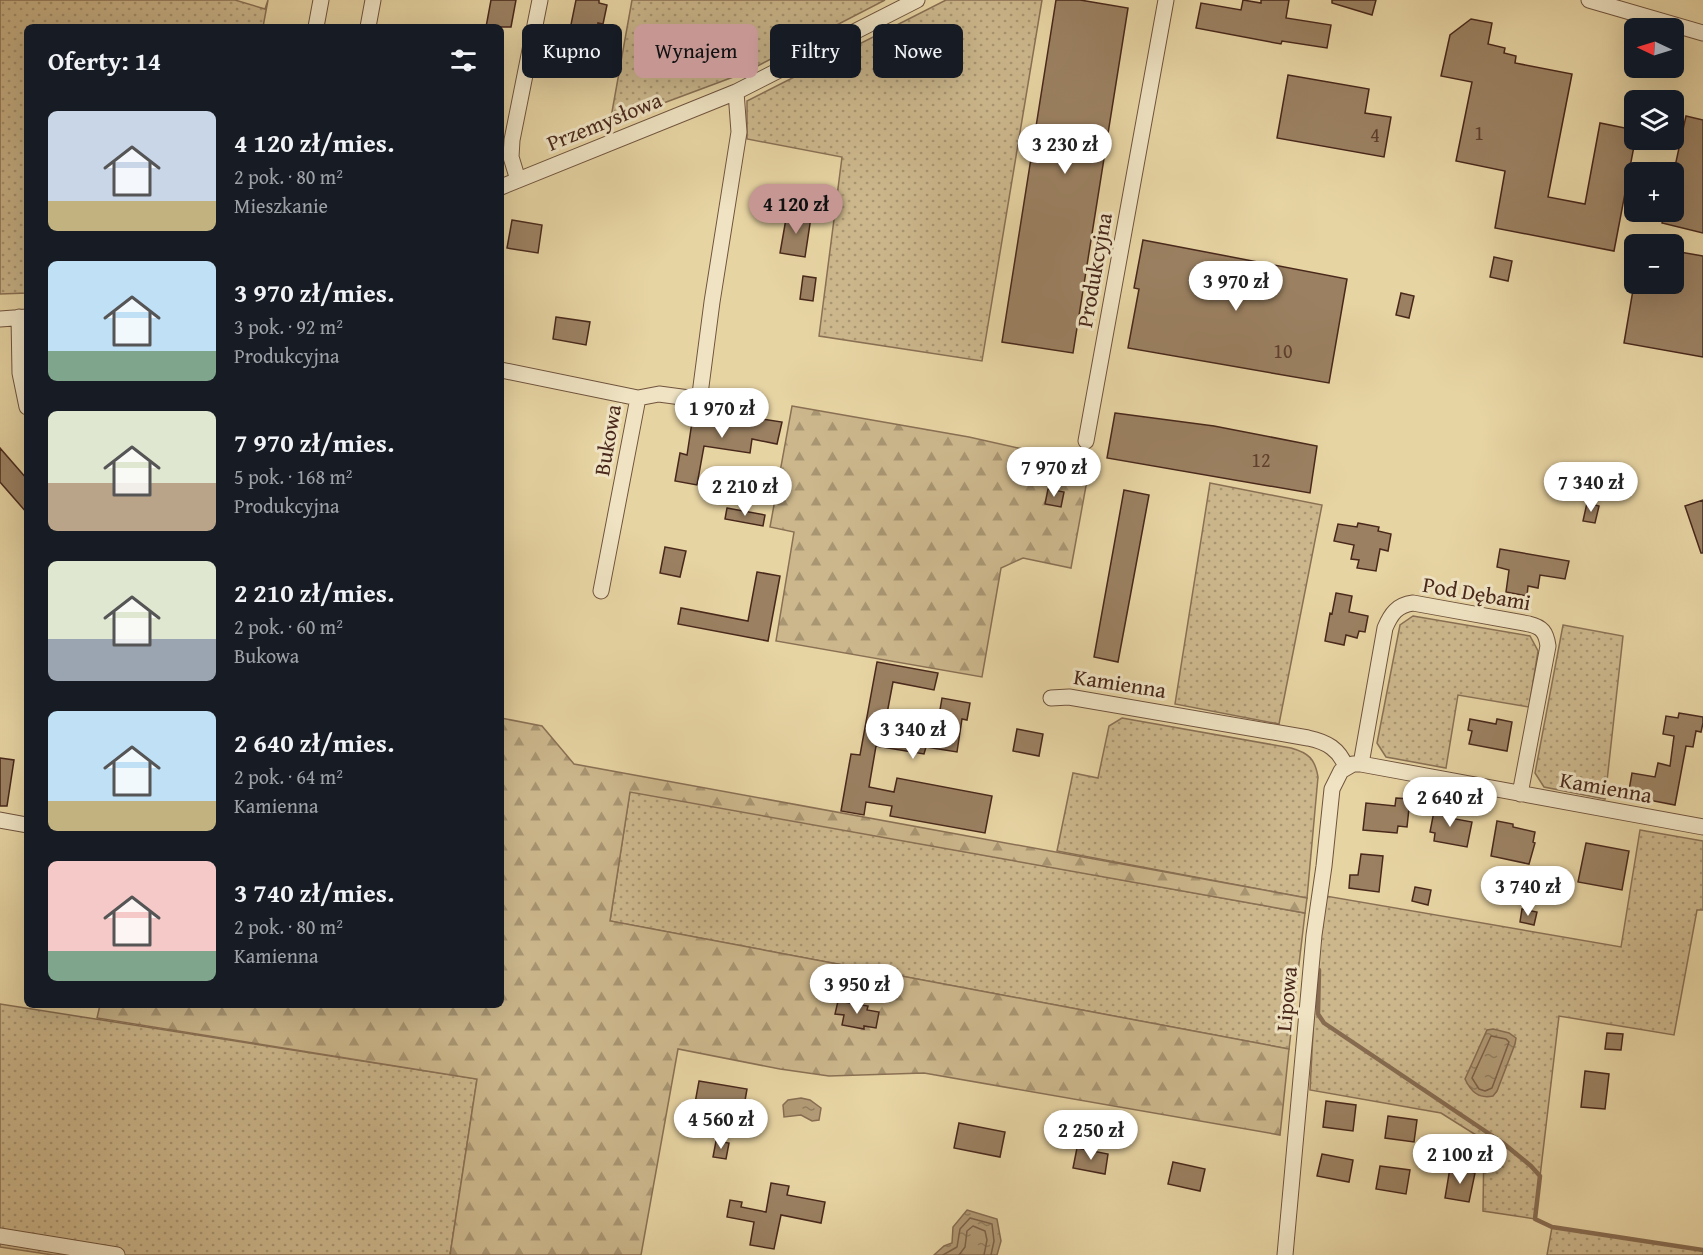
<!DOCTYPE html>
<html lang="pl">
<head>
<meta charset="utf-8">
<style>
  :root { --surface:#171b24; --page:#20242c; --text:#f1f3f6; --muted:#9ea1a6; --accent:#c59692 }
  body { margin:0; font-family:"Gentium Book Plus",serif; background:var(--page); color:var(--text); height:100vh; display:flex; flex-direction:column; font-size:22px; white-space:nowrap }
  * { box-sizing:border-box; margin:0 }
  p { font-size:20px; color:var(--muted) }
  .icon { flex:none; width:33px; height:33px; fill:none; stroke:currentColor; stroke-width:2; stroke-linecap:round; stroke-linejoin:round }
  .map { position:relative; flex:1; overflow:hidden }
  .sheet { position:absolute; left:24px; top:24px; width:480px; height:984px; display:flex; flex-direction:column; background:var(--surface); border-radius:9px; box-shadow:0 6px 24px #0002 }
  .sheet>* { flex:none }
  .top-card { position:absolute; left:522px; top:24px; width:570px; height:54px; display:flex; gap:12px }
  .needle { width:39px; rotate:274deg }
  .tools { position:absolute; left:1624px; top:18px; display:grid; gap:12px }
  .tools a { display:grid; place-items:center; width:60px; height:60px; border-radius:9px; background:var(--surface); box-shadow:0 6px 24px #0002; font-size:30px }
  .price { position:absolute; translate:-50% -51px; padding:0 14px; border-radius:21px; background:#fff; color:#222; font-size:20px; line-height:39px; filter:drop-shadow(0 2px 3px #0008) }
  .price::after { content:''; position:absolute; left:50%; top:36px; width:18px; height:14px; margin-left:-9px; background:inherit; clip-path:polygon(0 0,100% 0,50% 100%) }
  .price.active { background:var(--accent); color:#111 }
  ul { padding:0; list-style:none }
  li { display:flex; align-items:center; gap:18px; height:150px; padding:0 24px }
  li span { display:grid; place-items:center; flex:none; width:168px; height:120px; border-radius:9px; color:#555 }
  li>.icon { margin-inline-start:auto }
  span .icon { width:72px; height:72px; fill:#fffc; stroke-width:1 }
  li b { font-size:26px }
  h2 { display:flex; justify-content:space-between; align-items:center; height:72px; padding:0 24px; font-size:26px }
  .pill { padding:0 21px; border-radius:9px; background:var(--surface); box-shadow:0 6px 24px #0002; font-size:21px; line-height:54px }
  .pill.active { background:var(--accent); color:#111 }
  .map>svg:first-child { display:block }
  .grass { fill:url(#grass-dots); stroke:#8a7054; stroke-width:1.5 }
  .forest { fill:url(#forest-firs); stroke:#8a7054; stroke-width:1.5 }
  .water { fill:url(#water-ripples); stroke:#876c51; stroke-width:1.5 }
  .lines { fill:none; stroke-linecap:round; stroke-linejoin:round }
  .shore { stroke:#7d6148; stroke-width:1.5 }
  .stream { stroke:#876c51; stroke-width:4.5 }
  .building { fill:#9b8162; stroke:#49281b; stroke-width:1.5 }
  .minor-casing { stroke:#70533d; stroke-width:17 }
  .minor { stroke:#efe3c3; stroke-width:15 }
  .labels { text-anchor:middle; stroke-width:6; stroke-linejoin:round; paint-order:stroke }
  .number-label { font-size:20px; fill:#5e3e2d }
  .street-label { font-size:22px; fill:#49281b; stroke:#efe3c3 }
</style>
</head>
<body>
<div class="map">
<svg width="1703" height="1255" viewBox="0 0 1703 1255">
  <defs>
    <pattern id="grass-dots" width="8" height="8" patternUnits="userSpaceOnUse" patternTransform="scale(1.5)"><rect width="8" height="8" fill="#ccb78c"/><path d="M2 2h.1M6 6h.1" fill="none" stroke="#a89572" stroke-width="1.8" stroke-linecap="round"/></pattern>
    <pattern id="forest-firs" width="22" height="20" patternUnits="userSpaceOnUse" patternTransform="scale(1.5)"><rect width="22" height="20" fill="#ccb78c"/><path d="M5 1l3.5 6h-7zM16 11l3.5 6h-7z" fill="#a89572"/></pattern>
    <pattern id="water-ripples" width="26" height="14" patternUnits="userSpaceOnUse" patternTransform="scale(1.5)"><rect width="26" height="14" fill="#b19a75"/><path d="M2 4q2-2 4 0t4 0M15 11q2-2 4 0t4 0" fill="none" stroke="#927e5f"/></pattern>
  </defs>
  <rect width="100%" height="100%" fill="#e7d4a3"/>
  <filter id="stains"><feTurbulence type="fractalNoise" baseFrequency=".00333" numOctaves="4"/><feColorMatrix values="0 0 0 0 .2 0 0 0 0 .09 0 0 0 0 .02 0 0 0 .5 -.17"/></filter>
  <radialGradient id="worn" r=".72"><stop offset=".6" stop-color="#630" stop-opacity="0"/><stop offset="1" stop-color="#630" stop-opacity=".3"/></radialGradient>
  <path class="grass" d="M0,0h235l30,9 3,-9 -5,27h-236v266l-27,1z
    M632,0h253l-141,73 -134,50z
    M946,0h96l-60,361 -163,-25 23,-179 -95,-18v-38z
    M1210,483l112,22 -43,219 -104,-20z
    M1413,616l117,20 8,15 -9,56 -71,-12 -12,73 -60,-11 -9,-14 23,-118z
    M1563,625l60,11 -18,163 -61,-12 -9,-14z
    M1122,718l169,30c18,5 24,11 27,29l-11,121 -250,-47 16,-78 25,5 11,-52z
    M630,791l675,122 -16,136 -679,-128z
    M1640,830l63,11v69h-6l-23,125 -115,-19 -24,203 -52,-8 1,-71 -43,-27 -131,-23 7,-134 9,-60 295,51z
    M0,1004l477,75 -27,176h-397l-53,-8z
    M1552,1227l151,23v5h-156z"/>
  <path class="forest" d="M792,406l177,31 121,27 -19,104 -48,-10 -22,10 -19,109 -206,-36 18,-109 -24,-5z
    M501,718l41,8 32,38 733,134 -2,15 -675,-121 -20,129 679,128 -9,86 -356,-62 -95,3 -49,-7 -102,-20 -37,206h-191l27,-176 -380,-61 3,-13h401z"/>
  <path class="water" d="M1493,1029l16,4 7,5 -1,6 -18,47 -4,5c-14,3 -22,-4 -28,-17l22,-49z
    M801,1098l9,2 11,8 -2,12 -7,1 -11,-6 -17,2 -1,-12 5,-5z
    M967,1210l30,9 4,22 -4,14h-63l10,-9 8,-3 1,-16z"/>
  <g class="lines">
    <path class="shore" d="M1491,1036l15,3 3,3 -17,46 -7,3 -6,-2 -7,-11z
      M943,1255l14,-8 3,-18 10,-11 22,6 2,17 -3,14
      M959,1255l6,-8 2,-16 6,-5 12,5 2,9 -3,15"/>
    <path class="stream" d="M1319,970l-1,44 6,9 179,120 28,23 9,10 -5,43 17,8 151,23"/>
  </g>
  <path class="building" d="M491,0h25l-5,27h-25z
    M576,0h23v3l8,2 -4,19 -5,-1 -8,43 -17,-3 -2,13 -18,-3 3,-15 8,1z
    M1056,0h24l48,8 -55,345 -71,-11z
    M1243,0l18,3v-3h28l-3,18 45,7 -4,23 -45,-7 -1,3 -85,-16 5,-25 40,7z
    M1332,0h44l-4,15 -40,-12z
    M1471,19l21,4 -4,21 17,4 -1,5 12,3 -1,7 57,11 -24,123 37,7 15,-81 35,7v11l-21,110 -119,-23 10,-57 -49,-10 16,-79 -31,-6 9,-41z
    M1288,75l81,14 -4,24 26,4 -7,40 -107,-19z
    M1686,116l17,4v113l-41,-10 3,-11h9v-41z
    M787,213l24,4 -6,40 -25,-4z
    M512,220l30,5 -4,28 -31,-5z
    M1143,240l204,39 -18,104 -201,-35 11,-59 -5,-1z
    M1674,251l29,5v101l-79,-14 10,-59h40z
    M1494,257l18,4 -4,20 -18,-4z
    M803,276l13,2 -3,23 -13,-2z
    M1401,293l13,3 -5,22 -13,-3z
    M556,317l34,5 -4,23 -33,-6z
    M694,409l88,13 -5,22 -25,-5 -2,14 -46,-7 -7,39 -22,-4 5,-28 7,2z
    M1115,413l99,13 103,20 -7,47 -203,-35z
    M0,448l27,31v34l-27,-31z
    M1048,489l16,3 -3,15 -16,-3z
    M1124,490l25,5 -31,167 -24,-5z
    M1703,500v53h-2l-16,-47z
    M1587,503l12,3 -4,17 -12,-2z
    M727,508l38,7 -2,11 -38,-7z
    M1358,523l21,4 -1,4 13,3 -3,17 -8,-2 -4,22 -19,-3 2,-8 -8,-1 3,-14 -20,-4 4,-17 19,3z
    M665,547l21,4 -6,26 -20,-4z
    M1500,549l69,12 -4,18 -25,-4 -2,13 -10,-2 -1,10 -21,-4 3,-22 -12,-3z
    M757,572l23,4 -12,65 -90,-17 3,-16 67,13z
    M1336,593l16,3 -3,16 19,4 -3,16 -6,-1 -2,7 -11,-3 -2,10 -19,-4 5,-28 2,1z
    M877,662l61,11 -4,17 -41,-8 -8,42 51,9 6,-35 28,5 -3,17 -5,-1 -5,33 -31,-5 -2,7 -48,-8 -7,41 25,5 3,-14 95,18 -7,37 -95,-17 2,-10 -26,-4 -2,13 -23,-4 10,-57 9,1z
    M1679,713l24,4v6l-2,9 -5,-1 -3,16 -7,-1 -11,59 -47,-9 4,-23 23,4 3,-14 12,3 4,-30 -11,-2 3,-18 12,2z
    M1470,719l26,5 1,-5 15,3 -5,29 -38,-7 3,-13 -4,-1z
    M1017,729l26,5 -4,22 -26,-5z
    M0,758l14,2 -7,46h-7z
    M1396,798l14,1 -3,28 -9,-1 -1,7 -34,-3 3,-27 29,3z
    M1435,806l16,3 -1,9 22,4 -5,25 -33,-6 1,-8 -5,-1z
    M1497,821l16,3v3l22,5 -2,10 2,1 -6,21 -38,-8z
    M1586,843l43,8 -7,39 -44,-8z
    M1361,854l22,2 -4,36 -30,-4 1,-13h8z
    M1415,887l16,3 -3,15 -16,-4z
    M1522,909l15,3 -3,13 -14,-3z
    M838,1001l30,5 -1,4 12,2 -3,16 -12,-2v3l-22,-4 2,-10 -9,-1z
    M1607,1033l16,1 -2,16 -16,-1z
    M1585,1071l24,3 -4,35 -24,-2z
    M699,1081l48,8 -4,23 -48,-9z
    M1326,1101l30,4 -3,26 -30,-4z
    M1388,1116l29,4 -3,22 -29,-4z
    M959,1123l46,9 -5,25 -46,-9z
    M716,1141l13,2 -3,16 -13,-2z
    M1077,1148l31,6 -3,20 -32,-6z
    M1322,1154l31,6 -4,22 -32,-6z
    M1173,1162l32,7 -5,22 -32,-7z
    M1380,1166l30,4 -4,24 -30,-5z
    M1450,1168l25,5 -6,29 -24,-4z
    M771,1183l18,3 -2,9 38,7 -4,21 -40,-8 -7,34 -24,-4 4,-23 -27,-5 3,-17 12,2 -1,5 25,5z"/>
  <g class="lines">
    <g class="minor-casing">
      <path id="minor" d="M1589,0l114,33
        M316,27l5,-27
        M368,27l5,-27
        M518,180l-7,-23 1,-17 28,-140
        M501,187l235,-95 181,-92
        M19,317l1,56 7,34
        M0,319l27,-2
        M501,370l137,28 -37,193
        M638,398l21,-4 30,4 11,-4 12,-92 27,-170 -3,-40
        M1086,441l80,-441
        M1051,698l18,-1 239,41c19,4 31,11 38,29
        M1361,764l24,-136c6,-14 12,-23 28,-25l116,21c13,3 17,8 19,22l-28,148
        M0,820l27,5
        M0,1236l117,19
        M1285,1255l29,-320 10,-69 8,-77 9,-18 12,-7h8l342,63"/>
    </g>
    <use href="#minor" class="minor"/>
  </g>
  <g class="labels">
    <g class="number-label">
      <text x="1479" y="140">1</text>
      <text x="1375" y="142">4</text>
      <text x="1283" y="358">10</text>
      <text x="1261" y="467">12</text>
    </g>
    <g class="street-label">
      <text transform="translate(604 121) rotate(-22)" y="8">Przemysłowa</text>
      <text transform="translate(1094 270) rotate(-80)" y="8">Produkcyjna</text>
      <text transform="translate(607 440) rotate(-80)" y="8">Bukowa</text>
      <text transform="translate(1477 593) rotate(10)" y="8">Pod Dębami</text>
      <text transform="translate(1120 683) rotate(9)" y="8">Kamienna</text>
      <text transform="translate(1606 787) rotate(10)" y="8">Kamienna</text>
      <text transform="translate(1286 999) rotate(-85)" y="8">Lipowa</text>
    </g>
  </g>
  <rect width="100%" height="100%" filter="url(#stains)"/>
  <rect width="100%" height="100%" fill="url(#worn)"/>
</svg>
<div class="tools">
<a><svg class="needle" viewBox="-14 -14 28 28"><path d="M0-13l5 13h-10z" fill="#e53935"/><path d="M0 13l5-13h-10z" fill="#9ea1a6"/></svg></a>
<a><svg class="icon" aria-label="layers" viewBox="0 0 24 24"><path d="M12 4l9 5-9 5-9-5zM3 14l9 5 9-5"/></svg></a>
<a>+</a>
<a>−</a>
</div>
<b class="price" style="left:1065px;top:175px">3 230 zł</b>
<b class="price active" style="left:796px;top:235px">4 120 zł</b>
<b class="price" style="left:1236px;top:312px">3 970 zł</b>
<b class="price" style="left:722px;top:439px">1 970 zł</b>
<b class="price" style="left:1054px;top:498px">7 970 zł</b>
<b class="price" style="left:1591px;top:513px">7 340 zł</b>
<b class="price" style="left:745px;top:517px">2 210 zł</b>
<b class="price" style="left:913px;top:760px">3 340 zł</b>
<b class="price" style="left:1450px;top:828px">2 640 zł</b>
<b class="price" style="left:1528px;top:917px">3 740 zł</b>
<b class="price" style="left:857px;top:1015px">3 950 zł</b>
<b class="price" style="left:721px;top:1150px">4 560 zł</b>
<b class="price" style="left:1091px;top:1161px">2 250 zł</b>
<b class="price" style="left:1460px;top:1185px">2 100 zł</b>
<div class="top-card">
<a class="pill">Kupno</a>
<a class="pill active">Wynajem</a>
<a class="pill">Filtry</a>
<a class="pill">Nowe</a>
</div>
<section class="sheet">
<h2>Oferty: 14<svg class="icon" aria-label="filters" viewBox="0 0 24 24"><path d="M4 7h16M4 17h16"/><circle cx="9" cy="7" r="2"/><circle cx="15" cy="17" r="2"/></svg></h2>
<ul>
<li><span style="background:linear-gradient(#c9d6e8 75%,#c2b280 0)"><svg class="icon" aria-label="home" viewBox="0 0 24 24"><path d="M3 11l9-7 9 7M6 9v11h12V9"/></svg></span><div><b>4 120 zł/mies.</b><p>2 pok. · 80 m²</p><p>Mieszkanie</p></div></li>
<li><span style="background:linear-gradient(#bfe0f5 75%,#7fa58c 0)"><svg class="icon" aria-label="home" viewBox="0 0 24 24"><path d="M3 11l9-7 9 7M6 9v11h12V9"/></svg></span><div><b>3 970 zł/mies.</b><p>3 pok. · 92 m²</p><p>Produkcyjna</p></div></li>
<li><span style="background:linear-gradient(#dfe7d0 60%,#b9a48a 0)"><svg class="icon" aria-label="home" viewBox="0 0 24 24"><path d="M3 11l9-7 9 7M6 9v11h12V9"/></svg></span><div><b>7 970 zł/mies.</b><p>5 pok. · 168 m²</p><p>Produkcyjna</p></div></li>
<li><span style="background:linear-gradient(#dfe7d0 65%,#9aa5b1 0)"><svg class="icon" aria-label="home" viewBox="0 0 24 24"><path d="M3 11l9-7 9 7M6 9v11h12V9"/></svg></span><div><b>2 210 zł/mies.</b><p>2 pok. · 60 m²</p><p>Bukowa</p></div></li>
<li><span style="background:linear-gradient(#bfe0f5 75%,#c2b280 0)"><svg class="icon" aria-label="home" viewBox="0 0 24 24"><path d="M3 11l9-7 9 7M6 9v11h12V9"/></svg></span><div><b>2 640 zł/mies.</b><p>2 pok. · 64 m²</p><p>Kamienna</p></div></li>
<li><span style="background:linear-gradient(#f6c9c9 75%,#7fa58c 0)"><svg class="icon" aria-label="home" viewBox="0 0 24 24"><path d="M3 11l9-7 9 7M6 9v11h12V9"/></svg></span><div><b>3 740 zł/mies.</b><p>2 pok. · 80 m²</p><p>Kamienna</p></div></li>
</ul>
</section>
</div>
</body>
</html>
